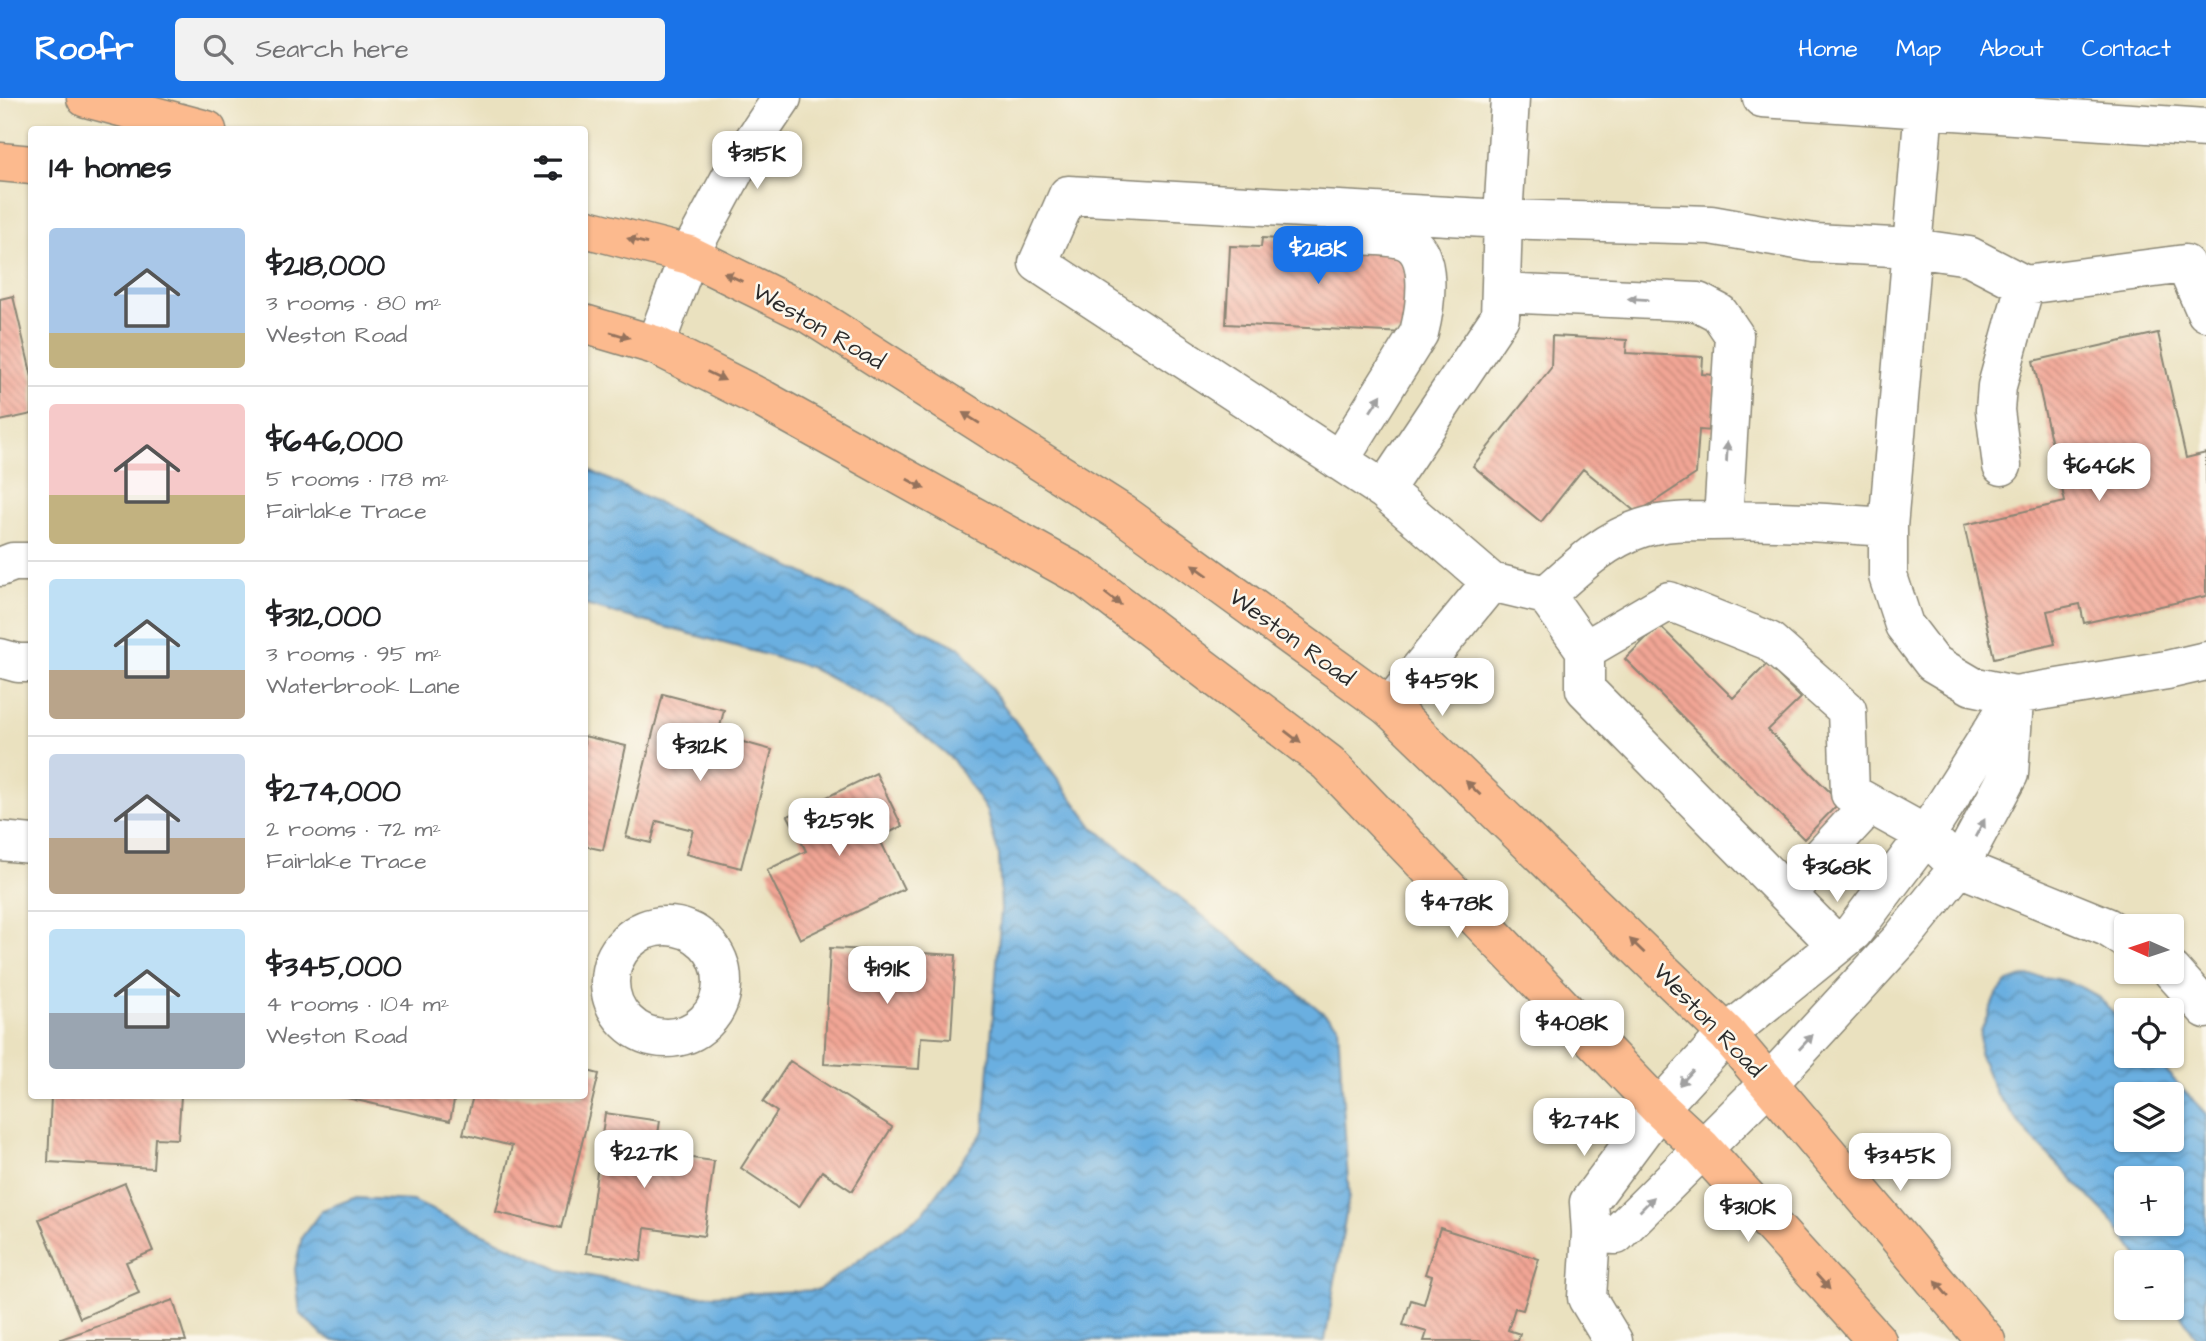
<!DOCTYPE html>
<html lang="en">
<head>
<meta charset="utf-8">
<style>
  :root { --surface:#fff; --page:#f2f2f2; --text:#202124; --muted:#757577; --line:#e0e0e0; --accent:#1a73e8 }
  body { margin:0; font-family:"Architects Daughter",sans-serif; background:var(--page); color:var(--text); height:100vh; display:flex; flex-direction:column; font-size:26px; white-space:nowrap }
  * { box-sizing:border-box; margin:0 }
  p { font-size:23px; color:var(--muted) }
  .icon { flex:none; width:38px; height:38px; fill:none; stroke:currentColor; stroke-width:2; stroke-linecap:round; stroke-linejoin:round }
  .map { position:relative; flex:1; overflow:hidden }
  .sheet { position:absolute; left:28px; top:28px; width:560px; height:973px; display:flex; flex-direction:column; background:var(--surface); border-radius:7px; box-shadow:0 2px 5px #0004 }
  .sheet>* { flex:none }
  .needle { width:46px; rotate:273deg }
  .tools { position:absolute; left:2114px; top:816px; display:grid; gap:14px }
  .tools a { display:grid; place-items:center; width:70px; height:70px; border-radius:7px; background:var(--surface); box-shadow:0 2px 5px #0004; font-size:35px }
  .price { position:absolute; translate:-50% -60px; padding:0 16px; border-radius:14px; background:#fff; color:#222; font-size:23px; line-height:46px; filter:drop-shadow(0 2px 4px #0008) }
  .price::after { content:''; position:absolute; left:50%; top:42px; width:21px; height:16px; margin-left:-10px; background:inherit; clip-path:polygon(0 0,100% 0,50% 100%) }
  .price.on { background:var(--accent); color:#fff }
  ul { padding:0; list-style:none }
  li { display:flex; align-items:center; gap:21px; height:175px; padding:0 21px }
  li+li { border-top:2px solid var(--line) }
  li span { display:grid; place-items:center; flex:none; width:196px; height:140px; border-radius:7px; color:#555 }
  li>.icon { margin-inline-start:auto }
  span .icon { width:84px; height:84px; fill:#fffc; stroke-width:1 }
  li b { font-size:30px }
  h2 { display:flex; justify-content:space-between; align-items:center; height:84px; padding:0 21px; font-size:30px }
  header { display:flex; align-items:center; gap:42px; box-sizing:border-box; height:98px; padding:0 35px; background:var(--accent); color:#fff }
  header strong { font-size:33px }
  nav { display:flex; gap:38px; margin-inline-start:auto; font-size:24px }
  .search { width:490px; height:63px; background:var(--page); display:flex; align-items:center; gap:18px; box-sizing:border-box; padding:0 24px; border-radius:7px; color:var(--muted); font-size:26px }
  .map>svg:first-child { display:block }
  .water { fill:url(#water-waves); stroke:#4a6d86; stroke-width:2; fill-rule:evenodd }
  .building { fill:url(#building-back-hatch) }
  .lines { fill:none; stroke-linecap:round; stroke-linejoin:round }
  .minor-casing { stroke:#8a8675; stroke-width:41 }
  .major-casing { stroke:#8a8675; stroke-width:41 }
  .minor { stroke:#fff; stroke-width:38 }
  .major { stroke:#fcba8e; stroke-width:38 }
  .oneway { fill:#94725c }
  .oneway2 { fill:#a0a0a0 }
  .labels { text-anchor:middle; stroke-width:5; stroke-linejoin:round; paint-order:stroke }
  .street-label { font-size:24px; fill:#2b2b2b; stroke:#fbf7ec }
</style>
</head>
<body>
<header>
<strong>Roofr</strong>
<div class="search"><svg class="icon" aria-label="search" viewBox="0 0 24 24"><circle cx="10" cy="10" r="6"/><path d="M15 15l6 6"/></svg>Search here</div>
<nav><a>Home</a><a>Map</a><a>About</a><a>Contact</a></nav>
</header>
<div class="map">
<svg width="2206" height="1243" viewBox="0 0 2206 1243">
  <defs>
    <pattern id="water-waves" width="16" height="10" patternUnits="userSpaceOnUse" patternTransform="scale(1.75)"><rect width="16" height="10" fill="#6aafe0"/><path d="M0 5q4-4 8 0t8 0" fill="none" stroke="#578fb6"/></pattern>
    <pattern id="building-back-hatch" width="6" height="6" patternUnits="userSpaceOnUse" patternTransform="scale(1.75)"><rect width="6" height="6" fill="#f2a695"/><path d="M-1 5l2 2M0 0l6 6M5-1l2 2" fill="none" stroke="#c4877a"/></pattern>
  </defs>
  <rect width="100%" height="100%" fill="#fbf7ec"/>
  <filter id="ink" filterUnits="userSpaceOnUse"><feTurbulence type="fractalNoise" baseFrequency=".0143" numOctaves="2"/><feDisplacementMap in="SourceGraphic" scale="14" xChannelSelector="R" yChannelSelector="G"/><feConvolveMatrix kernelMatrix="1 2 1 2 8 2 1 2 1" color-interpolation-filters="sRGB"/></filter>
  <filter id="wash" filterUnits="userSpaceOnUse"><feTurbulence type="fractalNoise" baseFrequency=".00686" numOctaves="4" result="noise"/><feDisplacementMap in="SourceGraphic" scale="28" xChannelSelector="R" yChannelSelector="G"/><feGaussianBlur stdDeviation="1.57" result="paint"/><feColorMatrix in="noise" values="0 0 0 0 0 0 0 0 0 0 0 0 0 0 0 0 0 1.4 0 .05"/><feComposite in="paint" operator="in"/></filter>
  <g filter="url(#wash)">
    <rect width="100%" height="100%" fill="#eae1bf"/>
    <path class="water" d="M585,370l377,181 132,179 244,197 11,171 -24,145h-990l-12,-5 -23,-23 -5,-44 7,-32 20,-27 32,-12 59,3 147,69 133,26 125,-6 104,-76 62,-83 17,-221 -2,-54 -13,-46 -33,-50 -61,-50 -85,-44 -222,-61z
      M2025,878c24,0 50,5 70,19 12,8 22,23 31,33v27h25l55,59v227h-7l-27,-38v-41h-30l-32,-44 -82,-84 -33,-42 -16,-39 2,-22 15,-36 12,-13zM2126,996h46v45h-46zM2126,1080h46v45h-46z"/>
    <g id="blocks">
      <path class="building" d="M1262,140l88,5 59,7 -4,83 -179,-9 4,-78 31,1z
        M13,198l19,81v37l-32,7v-122z
        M2158,235l28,125 20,-5v143l-122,27 -4,-19 -33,7 8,33 -61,14 -30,-133 101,-23 -32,-141z
        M1552,238l75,4 -1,13 77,4 -1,17 14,1 -3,56 -14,-1 -3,44 -59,39 -54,-44 -42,53 -68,-56 78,-98z
        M1659,527l74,73 34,-34 34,34 -33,32 72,72 -36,37 -179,-180z
        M663,596l61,16 -6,25 54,15 -31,118 -55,-14 7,-24 -36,-9 -6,22 -25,-6z
        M584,638l42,10 -23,104 -19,-4z
        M876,675l26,53 -23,12 25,51 -104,50 -33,-69 39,-19 -18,-35z
        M830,850l126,7 -5,84 -30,-2 -2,32 -95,-5z
        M790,963l102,66 -40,64 -30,-20 -23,36 -58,-39 36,-56 -14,-10z
        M584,972l15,4 -38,154 -65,-16 16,-66 -49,-12 10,-38h111z
        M51,998h130l-3,43 -23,-1 -2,30 -105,-6z
        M338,998h117l-5,25z
        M605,1015l55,8 -5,32 59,8 -10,75 -59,-8 -4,33 -55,-8z
        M125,1085l28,68 -27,11 13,31 -59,25 -41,-99z
        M1440,1130l99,31 -16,51 -8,-2 -7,22 12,4 -2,7h-94l3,-9 -24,-7 8,-25 13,4 8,-28 -7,-2z
        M173,1202l13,41h-125v-2z"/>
    </g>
  </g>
  <g filter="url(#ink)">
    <use href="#blocks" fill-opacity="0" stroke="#8a8675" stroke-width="2"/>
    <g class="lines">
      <g class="minor-casing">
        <path id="minor" d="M1762,0l444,30
          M1924,10l-36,419v49l16,49 29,38 39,23 43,9 152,-25 39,-9
          M1501,195l197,9 21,11 15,22 -11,185
          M655,247l34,-90 50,-93 43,-64
          M1339,363l80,-128c6,-24 16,-82 -15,-93 -15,-5 -34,-4 -50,-5
          M2002,368l-7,-56 2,-24 28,-101
          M1384,392l116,-173 3,-98 7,-121
          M0,469l13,-5h19
          M1491,484l-107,-92 -346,-227 30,-68 435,24 208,6 103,18 99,5 56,8 56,29 160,-21 21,48
          M1546,497l39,55v39l252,256
          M1585,552l84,-49 100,40 78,69 3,83 76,42 33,32 148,60 19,12
          M0,560l18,5h14
          M1389,609l102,-125 55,13c29,-26 58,-55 96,-67 22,-7 47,-7 69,-7 59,-2 118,2 177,6
          M0,743l32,3
          M1787,796l83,-90
          M610 884a56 56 0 1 1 112 0a56 56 0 1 1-112 0Z
          M2172,873l34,38
          M1591,1135l25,2 153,-152 132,-144 58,-72 50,-93 5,-74
          M1613,1243l-26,-43 4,-65 -2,-31 70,-94 68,-74 126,-102 73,-97 89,-140"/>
      </g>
      <g class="major-casing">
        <path id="major" d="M86,0l121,32
          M0,64l32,3
          M584,130l105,27 120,59 314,200 266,193 338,327 259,307
          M584,226l71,21 109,55 321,178 243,185 331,345 43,40 175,193"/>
      </g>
      <use href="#minor" class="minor"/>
      <use href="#major" class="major"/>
    </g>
    <defs><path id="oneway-solid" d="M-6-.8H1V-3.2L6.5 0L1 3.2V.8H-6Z" transform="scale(1.75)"/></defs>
    <g class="oneway">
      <use href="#oneway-solid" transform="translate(637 143) rotate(-165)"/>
      <use href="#oneway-solid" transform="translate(733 179) rotate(-154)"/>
      <use href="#oneway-solid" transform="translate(620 237) rotate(17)"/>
      <use href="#oneway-solid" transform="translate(716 278) rotate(26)"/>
      <use href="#oneway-solid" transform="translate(971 320) rotate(-148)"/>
      <use href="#oneway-solid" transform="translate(916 386) rotate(29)"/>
      <use href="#oneway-solid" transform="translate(1200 472) rotate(-144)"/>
      <use href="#oneway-solid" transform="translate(1113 501) rotate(37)"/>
      <use href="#oneway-solid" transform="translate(1293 639) rotate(37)"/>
      <use href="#oneway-solid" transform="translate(1473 690) rotate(-136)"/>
      <use href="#oneway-solid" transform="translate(1637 848) rotate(-136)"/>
      <use href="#oneway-solid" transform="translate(1823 1184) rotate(48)"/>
      <use href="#oneway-solid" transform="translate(1942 1191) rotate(-130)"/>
    </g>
    <g class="oneway2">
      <use href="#oneway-solid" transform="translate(1638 201) rotate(-177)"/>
      <use href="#oneway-solid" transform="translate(1376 305) rotate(-57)"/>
      <use href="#oneway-solid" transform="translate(1727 354) rotate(-87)"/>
      <use href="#oneway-solid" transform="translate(1980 730) rotate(-62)"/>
      <use href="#oneway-solid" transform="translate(1806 944) rotate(-47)"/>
      <use href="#oneway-solid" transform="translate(1686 980) rotate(133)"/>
      <use href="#oneway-solid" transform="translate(1647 1106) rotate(-45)"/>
    </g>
  </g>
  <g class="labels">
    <g class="street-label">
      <text transform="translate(819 228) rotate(30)" y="8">Weston Road</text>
      <text transform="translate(1292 539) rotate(36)" y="8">Weston Road</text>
      <text transform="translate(1709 922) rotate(46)" y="8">Weston Road</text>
    </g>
  </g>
</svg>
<div class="tools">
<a><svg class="needle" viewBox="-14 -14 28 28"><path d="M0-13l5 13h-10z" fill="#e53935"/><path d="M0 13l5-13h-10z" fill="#757577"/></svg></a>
<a><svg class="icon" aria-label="locate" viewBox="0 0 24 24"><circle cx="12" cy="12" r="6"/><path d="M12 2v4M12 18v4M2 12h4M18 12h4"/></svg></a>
<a><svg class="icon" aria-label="layers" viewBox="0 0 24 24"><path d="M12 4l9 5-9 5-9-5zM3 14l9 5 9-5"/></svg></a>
<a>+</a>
<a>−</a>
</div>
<b class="price" style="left:757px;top:93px">$315K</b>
<b class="price on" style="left:1318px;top:188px">$218K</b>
<b class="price" style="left:2099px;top:405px">$646K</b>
<b class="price" style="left:1442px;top:620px">$459K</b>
<b class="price" style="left:700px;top:685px">$312K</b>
<b class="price" style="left:839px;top:760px">$259K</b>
<b class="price" style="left:1837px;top:806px">$368K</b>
<b class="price" style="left:1457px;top:842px">$478K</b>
<b class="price" style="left:887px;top:908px">$191K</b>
<b class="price" style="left:1572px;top:962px">$408K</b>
<b class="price" style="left:1584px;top:1060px">$274K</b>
<b class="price" style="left:644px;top:1092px">$227K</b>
<b class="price" style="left:1900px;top:1095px">$345K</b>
<b class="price" style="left:1748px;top:1146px">$310K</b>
<section class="sheet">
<h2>14 homes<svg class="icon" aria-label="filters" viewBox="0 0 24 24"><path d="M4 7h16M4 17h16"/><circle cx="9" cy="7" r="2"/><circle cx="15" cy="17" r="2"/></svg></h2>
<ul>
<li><span style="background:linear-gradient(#a9c7e8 75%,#c2b280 0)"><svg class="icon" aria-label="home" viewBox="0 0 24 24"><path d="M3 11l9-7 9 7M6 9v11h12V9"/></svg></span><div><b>$218,000</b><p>3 rooms · 80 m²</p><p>Weston Road</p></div></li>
<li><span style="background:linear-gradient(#f6c9c9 65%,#c2b280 0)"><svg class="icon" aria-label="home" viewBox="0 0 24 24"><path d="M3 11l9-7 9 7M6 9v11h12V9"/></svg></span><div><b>$646,000</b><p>5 rooms · 178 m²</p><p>Fairlake Trace</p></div></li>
<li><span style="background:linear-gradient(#bfe0f5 65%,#b9a48a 0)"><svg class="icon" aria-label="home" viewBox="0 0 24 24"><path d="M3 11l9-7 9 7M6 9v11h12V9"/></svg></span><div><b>$312,000</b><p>3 rooms · 95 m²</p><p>Waterbrook Lane</p></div></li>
<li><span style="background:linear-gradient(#c9d6e8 60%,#b9a48a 0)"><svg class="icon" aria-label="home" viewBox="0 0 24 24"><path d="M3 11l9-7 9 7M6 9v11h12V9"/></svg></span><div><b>$274,000</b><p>2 rooms · 72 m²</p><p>Fairlake Trace</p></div></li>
<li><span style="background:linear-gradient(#bfe0f5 60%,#9aa5b1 0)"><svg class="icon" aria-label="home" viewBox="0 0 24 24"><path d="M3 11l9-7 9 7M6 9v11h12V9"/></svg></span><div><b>$345,000</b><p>4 rooms · 104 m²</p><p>Weston Road</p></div></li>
</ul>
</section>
</div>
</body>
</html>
